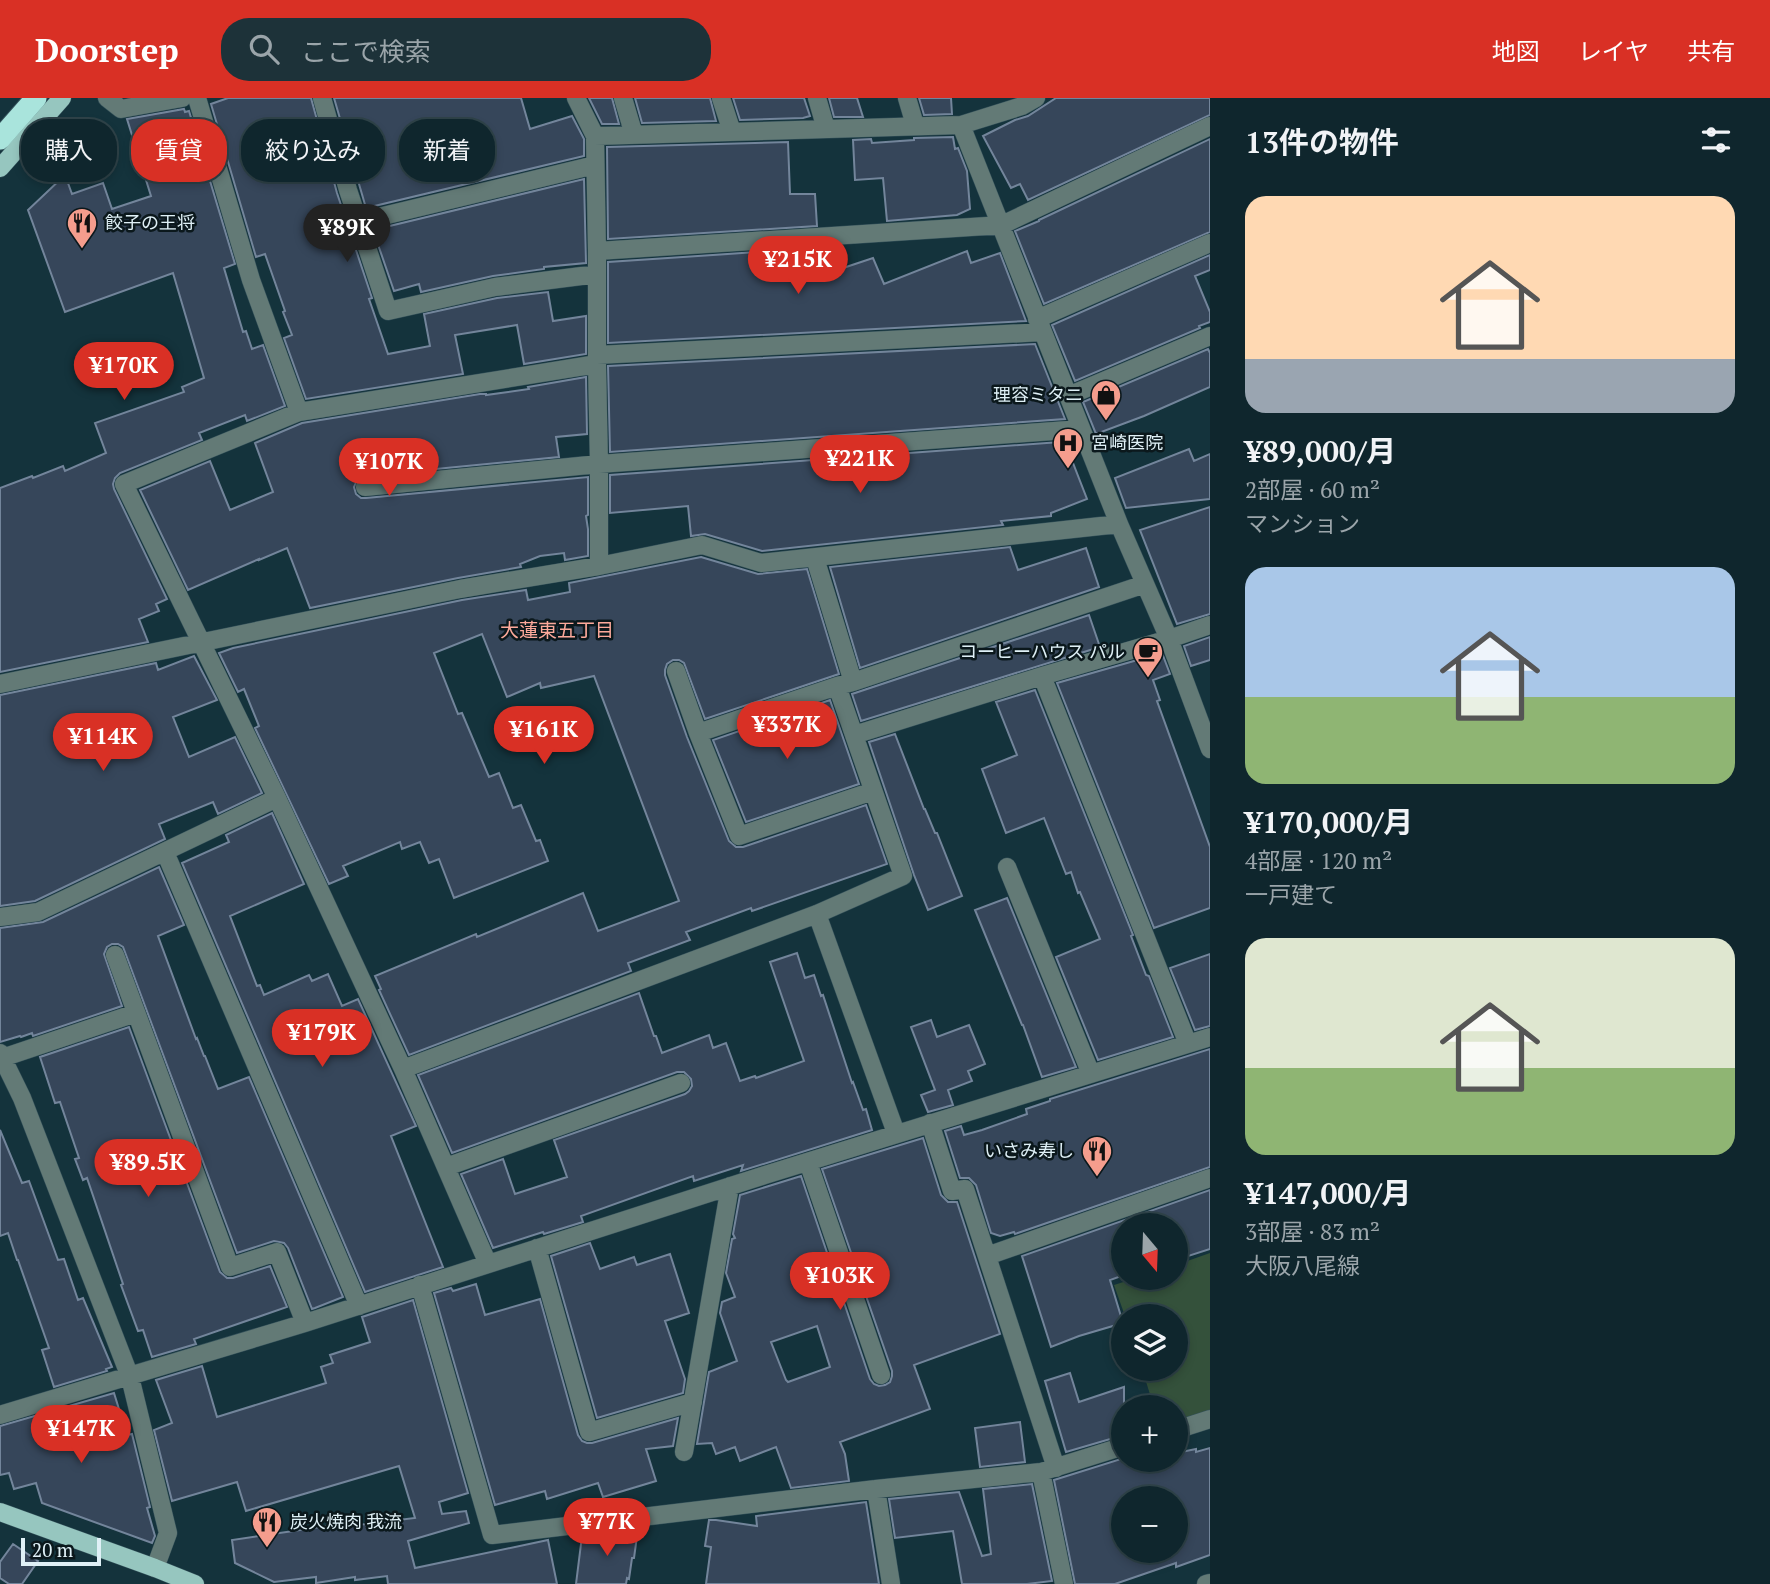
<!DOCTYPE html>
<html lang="ja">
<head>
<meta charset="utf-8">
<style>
  :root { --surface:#0f262d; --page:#1d3239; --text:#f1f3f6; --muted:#9ba5aa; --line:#2f4349; --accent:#d93025 }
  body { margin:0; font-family:"PT Serif","Noto Sans JP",serif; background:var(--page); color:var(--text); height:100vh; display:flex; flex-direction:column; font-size:26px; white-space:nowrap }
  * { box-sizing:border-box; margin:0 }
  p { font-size:23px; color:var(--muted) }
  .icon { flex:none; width:38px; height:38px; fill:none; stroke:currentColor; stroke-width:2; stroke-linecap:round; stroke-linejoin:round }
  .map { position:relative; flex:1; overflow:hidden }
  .details { display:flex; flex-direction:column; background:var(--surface); width:560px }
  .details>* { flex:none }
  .top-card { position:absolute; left:21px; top:21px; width:665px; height:63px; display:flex; gap:14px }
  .needle { width:46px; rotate:161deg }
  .tools { position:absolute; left:1111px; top:1115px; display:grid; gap:14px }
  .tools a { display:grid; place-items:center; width:77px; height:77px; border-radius:50%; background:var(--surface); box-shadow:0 4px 10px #0003,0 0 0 2px var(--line); font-size:35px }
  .scale { position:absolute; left:21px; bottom:18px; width:80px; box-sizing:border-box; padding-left:7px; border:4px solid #dff0f6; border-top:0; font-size:19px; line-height:24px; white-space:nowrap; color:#dff0f6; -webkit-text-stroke:5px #0b181c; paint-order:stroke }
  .price { position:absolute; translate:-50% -60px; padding:0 16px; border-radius:24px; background:var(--accent); color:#fff; font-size:23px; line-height:46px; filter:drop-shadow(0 2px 4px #0008) }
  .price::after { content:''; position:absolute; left:50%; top:42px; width:21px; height:16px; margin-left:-10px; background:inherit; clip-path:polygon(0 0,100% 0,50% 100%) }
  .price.active { background:#222; color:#fff }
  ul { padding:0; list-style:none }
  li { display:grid; align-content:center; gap:14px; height:371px; padding:0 35px }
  li span { display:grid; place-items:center; height:217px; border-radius:21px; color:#555 }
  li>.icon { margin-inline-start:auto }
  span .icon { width:126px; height:126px; fill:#fffc; stroke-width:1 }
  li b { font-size:30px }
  h2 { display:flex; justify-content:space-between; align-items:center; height:84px; padding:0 35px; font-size:30px }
  .pill { padding:0 24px; border-radius:28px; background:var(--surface); box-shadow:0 4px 10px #0003,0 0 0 2px var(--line); font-size:24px; line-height:63px }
  .pill.active { background:var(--accent); color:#fff }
  header { display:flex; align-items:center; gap:42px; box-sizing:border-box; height:98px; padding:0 35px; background:var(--accent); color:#fff }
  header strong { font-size:33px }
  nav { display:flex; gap:38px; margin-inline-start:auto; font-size:24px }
  .search { width:490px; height:63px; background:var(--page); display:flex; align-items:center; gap:18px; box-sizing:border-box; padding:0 24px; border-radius:28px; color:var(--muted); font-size:26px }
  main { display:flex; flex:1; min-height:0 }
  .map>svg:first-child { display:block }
  .green { fill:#34513b }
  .building { fill:#36465a; stroke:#73859b; stroke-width:2; fill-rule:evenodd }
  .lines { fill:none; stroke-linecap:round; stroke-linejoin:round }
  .minor-casing { stroke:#34515a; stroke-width:19 }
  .major-casing { stroke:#34515a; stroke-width:19 }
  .highway-casing { stroke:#34515a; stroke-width:23 }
  .minor { stroke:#637a76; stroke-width:18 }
  .major { stroke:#96c6bf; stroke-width:18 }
  .highway { stroke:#a9e4dc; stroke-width:21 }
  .labels { text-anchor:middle; stroke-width:5; stroke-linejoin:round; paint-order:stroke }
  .poi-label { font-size:18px; fill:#dff0f6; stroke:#0b181c; text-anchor:start }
  .neighbourhood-label { font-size:19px; fill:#fca99b; stroke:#0b181c }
</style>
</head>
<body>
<header>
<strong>Doorstep</strong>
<div class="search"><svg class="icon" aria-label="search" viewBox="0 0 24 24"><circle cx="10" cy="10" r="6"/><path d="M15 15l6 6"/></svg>ここで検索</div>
<nav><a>地図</a><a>レイヤ</a><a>共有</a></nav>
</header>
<main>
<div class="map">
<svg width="1210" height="1486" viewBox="0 0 1210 1486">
  <rect width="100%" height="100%" fill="#14333c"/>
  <path class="green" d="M1210,1155v159l-34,11v-16h-22l-12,-38 34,-1v-52h-51l-11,-31 22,-7h40v-13z"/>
  <path class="building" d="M228,0h83l26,95 35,105 -3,1 19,55 42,-8 -6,-32 73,-16 51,-6 5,29 33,-5v38l-62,10 -7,-39 -62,10 8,39 -157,25 -22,-61 8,-3 -9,-23 2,-1 -20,-57 -9,3 -45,-153z
    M334,0h187l9,31 42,-13 12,23v17l-218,52z
    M589,0h23l7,26h-17z
    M635,0h75l6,23 -74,2z
    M733,0h71l6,18 -7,2 -63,2z
    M829,0h28l6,19h-29z
    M919,0h32l1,16 -28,1z
    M1056,0h154v17l-182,85 -8,-16 -9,4 -28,-52 32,-16 13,-4z
    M184,11l1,3 4,-1 46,153 -11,4 19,64 3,-1 6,18 11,-4 22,61 -38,15 -2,-6 -46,18 3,7 -82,33 -5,5 -2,6 1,5 53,110 -11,5 3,7 -20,8 9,23 -148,30v-184l32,-12 1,2 30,-12 2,5 41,-18 -11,-30 89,-31 -2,-5 22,-9 -31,-105 -108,39 -37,-102 37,-35 7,19 31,-11 9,26 39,-13 -24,-77z
    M953,39l2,12 3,-1 9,23 3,38 -13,6 -70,6 -4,-43 -28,2 -2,-40 18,-1 1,4 42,-3v-2z
    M1210,41v93l-166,72 -29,-73 24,-10v-1z
    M788,44l2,52h25l2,32 -209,13 -1,-92z
    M584,81l2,84 -42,4v2l-51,7 -72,16 -2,-8 -25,7 -21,-61z
    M818,150v6h16v17l39,-13 11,26 83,-33 4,12 29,-10 26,68 -418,22v-81z
    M1210,157v15l-15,6 15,36v10l-11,4 1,2 -125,53 -23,-56z
    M1035,246l30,75 -455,33 -2,-86z
    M1208,251l2,4v34l-66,29 -48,18 -13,-32z
    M586,279l1,57 -31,3 3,20 -195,19 -6,2 -4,9 2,7 5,4h5l222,-21v38l-2,1 2,13v27l-23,4 -1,-7 -24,3 -20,8 1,3 -63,11 -148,30 -23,-60 -28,12v-1l-71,31 -48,-100 70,-29 20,49 43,-18 -18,-49 47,-20 178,-29h6v1l43,-6 -1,-2z
    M1074,343l-8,4 21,54 -36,14v3l-50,5 2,4 -241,26 -57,-17 -14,2 -3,-30 -78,7v-38z
    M1189,351l5,12 16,-7v45l-84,9 -11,-30z
    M1210,409v107l-33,10 -37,-94z
    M1010,449l8,23 68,-22 13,39 -239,81 -30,-101z
    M701,459l57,17 49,-5 32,105 -134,45 -21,-56 -5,-3h-6l-6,4 -2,6v5l22,62 42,104 7,6h7l123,-42 21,59 -135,47 -1,-3 -65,24 4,8 -62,23 3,8 -222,84 -30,-65 2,-1 -6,-13 101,-42 1,3 106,-44 15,38 81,-30 -85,-225 -53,12 -1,-5 -33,14 -25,-63 -48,19 24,61 4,-1 27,64 10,-4 14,35 8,-3 15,36 4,-1 8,21 -94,37 -15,-39 -10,4 -9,-21 -18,7 -2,-7 -57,24 5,10 -19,8 -74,-156 4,-2 -15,-37 -6,3 -19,-39 14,-5 229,-48 64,-10 2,10 42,-8 -1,-9z
    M1089,517l11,32 -239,74 -9,-27z
    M1210,539v23l-19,6 -7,-20z
    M1162,555l8,21 -17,6 7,20 -3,1 53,146v61l-56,20 -97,-245z
    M194,558l23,44 -44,17 16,40 46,-20 27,56 -44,21 -5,-12 -54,22 6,15 -130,62 -35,5v-211l156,-32 2,7z
    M1035,592l98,245 -2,1 15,39 3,1 24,61 -75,23 -42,-103 44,-18 -20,-47 -2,1 -7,-21 -5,2 -22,-56 -38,15 -24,-64 35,-14 -21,-53z
    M830,602l29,84 -113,38 -33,-82z
    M895,636l29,75h1l10,24h2l25,63 -34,14 -14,-35 -45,-133z
    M272,715l32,71 -74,32 27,70 3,-1 4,10 45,-20 3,6 16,-7 14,32 16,-7 58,127 -25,10 52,131 -78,25 -183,-429 47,-21 -3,-7z
    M159,769l25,58 -26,11 38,103 1,-1 7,18h1l13,33 31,-12 94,220 -28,11 -3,1 -24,-61 -4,-5 -10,-2 -37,12 -114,-306 -5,-3h-6l-5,3 -3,7 18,52 -89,30 -1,-3 -11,4 -1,-1 -20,6v-114l43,-6z
    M1007,800l69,169 -34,10 -19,-52h-1l-47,-115z
    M797,855l8,25 9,-3 7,21 2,-1 29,88 1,-1 10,28 3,-1 6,21 -131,41 2,-6 -49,16 -1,-5 -112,40 2,6 -39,12 -1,-2 -50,16 -32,-74 42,-15 12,35 52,-17 -13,-37 131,-46 4,-3 3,-5 -1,-7 -7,-7h-7l-225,81 -34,-78 221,-82 15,43h2l6,17 47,-18 4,13 13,-5 14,38 15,-5 1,2 48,-17 -34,-99z
    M1210,856v72l-15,4 -25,-62z
    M931,922l6,17 32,-12 16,39 -17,7 4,10 -24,9 5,15 -25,7 -7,-17 14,-5 -24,-63z
    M129,929l91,245 7,6h6l37,-12 17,41 -93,32 2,5 -44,13 -9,-27 -5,1 -17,-46 2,-1 -36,-106 -4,2 -8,-21 4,-1 -19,-56 -5,1 -15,-46z
    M1210,951v118l-195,67 -1,-2 -14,4 -9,-3 -15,-48 -7,-7h-9l-15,-47 16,-5 3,9 18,-5 45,-16 -1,-5 24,-8v-2z
    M0,1032l22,53 7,-2 29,79 6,-1 14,41 5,-2 29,69 -6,2 1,2 -53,16 -12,-37 7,-2 -31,-88h-1l-9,-27 -8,3z
    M923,1040l18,57 7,7h9l43,132 -86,31 16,44 -90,33 5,12 4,27 -58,7 -15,-41 -36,14 -5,-14 -19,7 -4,-11 -15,1 12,-72 28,-11 -17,-48 2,-11 13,-5 -9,-24 6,-34 3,-1 -2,-4 7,-39 61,-19 69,203 4,5 5,2 6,-1 5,-3 2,-6v-5l-70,-202zM817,1228l13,41 -42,15 -2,-2 -15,-38z
    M1210,1092v59l-34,11v-35h-52v50l-14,5 13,43 -44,13 -28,11 -29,-91z
    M590,1145l10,26 34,-12 3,8 33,-11 19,59 -24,8 20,58 -2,14 -86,25 -46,-162z
    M476,1186l9,31 55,-16 38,136 4,6 5,2h5l86,-25 -5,28 -27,3 10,32 -53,16 -5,-14 -51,16 -2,-8 -50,14 -61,-212 17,-5 2,3z
    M413,1202l55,193 -29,9 3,12 24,-3 3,12 -61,18 7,27 133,-28 9,44h-169l-1,-8 -32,4v-3l-39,6v-6l-42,5 -39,-19 -3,-23 109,-16 1,3 73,-9 -16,-52 -153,45 -9,-29 -65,19 -18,-71 18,-7 -16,-43 46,-14 15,51 109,-34 -5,-16 12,-4 -3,-8 40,-13 -8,-25z
    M1070,1275l9,29 45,-15v48l-58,17 -21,-71z
    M114,1295l13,42 5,-1 18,73 -3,1 8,28 -3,7 -110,-40 -6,-20 -22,6 -5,-16 -9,2v-49z
    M1020,1324l5,40 -45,5 -5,-39z
    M1210,1350v107l-34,12v-4l-61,21h-40l-21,-104 70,-22v2h52v-7l20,-4v3zM1124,1400h52v52h-52z
    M1032,1386l20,97 -25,3h-65l-9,-53 -58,7 -6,-39 70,-7 23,64 9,-2 -8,-65z
    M866,1404l13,82h-173l5,-37 -6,-1 4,-26h7l41,6 -1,-10z
    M638,1431l-4,29h-2l-3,21 -2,-1 -1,6h-50l6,-48z
    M13,1446l25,17 -16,23h-13l-9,-6v-16z"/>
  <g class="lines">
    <g class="minor-casing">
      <path id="minor" d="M107,0l14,11 61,-11
        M197,0l54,182 48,132
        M322,0l26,92 40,121 107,-24 102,-13
        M576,0l19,38 2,115v113l2,100v102
        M623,0l11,37
        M721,0l11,34
        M817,0l9,31
        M907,0l8,27
        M961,27l61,-19 14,-8
        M595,38l366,-11 158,399 50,115 41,110
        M358,124l237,-57
        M597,153l405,-26 208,-99
        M1037,221l173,-76
        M597,257l446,-23
        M1068,298l142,-60
        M365,389l234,-23 482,-35
        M676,573l22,62 41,103 134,-45
        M1042,578l146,368
        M853,584l292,-98
        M0,586l460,-95 139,-23 103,-21 59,18 358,-39
        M698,635l139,-47
        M854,637l188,-59 127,-37 41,-14
        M165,754l194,454
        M1007,769l84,207
        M817,816l79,219
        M0,819l38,-5 239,-114
        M115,857l115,312 47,-15 28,71
        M0,955l22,45 108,279 38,156 -13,35
        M2,960l134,-45
        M403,971l414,-155 86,-38 -66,-190 16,-4 -38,-124
        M930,1025l22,68 13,-2 91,279
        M808,1064l73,213
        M446,1069l235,-84
        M537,1150l52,184 104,-30
        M987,1158l223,-78
        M488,1166l-85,-195 -126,-271 -153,-314 175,-72 298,-48
        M420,1187l72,250 384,-46 165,-17 83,-26
        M0,1317l305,-92 460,-148 445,-138
        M1176,1332l34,-11
        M684,1354l46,-266
        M1041,1374l23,112
        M876,1391l15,95
        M1206,1486l4,-1"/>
    </g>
    <g class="major-casing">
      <path id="major" d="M0,70l62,-70
        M0,1414l155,56 40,16"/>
    </g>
    <g class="highway-casing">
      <path id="highway" d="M0,41l36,-41"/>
    </g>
    <use href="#minor" class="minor"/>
    <use href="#major" class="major"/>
    <use href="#highway" class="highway"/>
  </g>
  <defs>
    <g id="restaurant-pin" transform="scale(1.575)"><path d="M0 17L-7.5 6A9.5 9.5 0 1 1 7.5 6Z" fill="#f59d8d" stroke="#0b181c"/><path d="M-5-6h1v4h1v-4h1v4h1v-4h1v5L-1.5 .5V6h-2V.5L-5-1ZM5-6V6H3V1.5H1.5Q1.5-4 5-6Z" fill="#111"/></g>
    <g id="shop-pin" transform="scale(1.575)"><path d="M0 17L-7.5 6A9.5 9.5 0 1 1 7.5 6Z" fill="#f59d8d" stroke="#0b181c"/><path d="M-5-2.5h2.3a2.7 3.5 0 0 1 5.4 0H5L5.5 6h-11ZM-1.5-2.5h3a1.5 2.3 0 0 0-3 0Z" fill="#111"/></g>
    <g id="hospital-pin" transform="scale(1.575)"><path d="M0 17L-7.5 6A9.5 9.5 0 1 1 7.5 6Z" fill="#f59d8d" stroke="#0b181c"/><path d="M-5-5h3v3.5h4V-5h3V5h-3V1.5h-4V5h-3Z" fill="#111"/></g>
    <g id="cafe-pin" transform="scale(1.575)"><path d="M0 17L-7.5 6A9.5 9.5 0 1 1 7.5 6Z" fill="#f59d8d" stroke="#0b181c"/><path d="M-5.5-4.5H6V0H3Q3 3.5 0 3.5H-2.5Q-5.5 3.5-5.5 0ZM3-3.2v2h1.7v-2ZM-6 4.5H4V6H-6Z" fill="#111"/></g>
  </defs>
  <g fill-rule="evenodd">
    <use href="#restaurant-pin" x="82" y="125"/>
    <use href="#shop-pin" x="1106" y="297"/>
    <use href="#hospital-pin" x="1068" y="345"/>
    <use href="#cafe-pin" x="1148" y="554"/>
    <use href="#restaurant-pin" x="1097" y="1053"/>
    <use href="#restaurant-pin" x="267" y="1424"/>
  </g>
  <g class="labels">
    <g class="poi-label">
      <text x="105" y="131">餃子の王将</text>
      <text x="1083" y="303" text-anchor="end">理容ミタニ</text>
      <text x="1091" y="351">宮崎医院</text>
      <text x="1125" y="560" text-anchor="end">コーヒーハウス パル</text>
      <text x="1074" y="1059" text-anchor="end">いさみ寿し</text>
      <text x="290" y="1430">炭火焼肉 我流</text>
    </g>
    <g class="neighbourhood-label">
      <text x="557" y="539">大蓮東五丁目</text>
    </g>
  </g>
</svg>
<div class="tools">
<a><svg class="needle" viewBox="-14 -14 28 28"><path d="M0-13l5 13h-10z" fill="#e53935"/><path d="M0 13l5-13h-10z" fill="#9ba5aa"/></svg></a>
<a><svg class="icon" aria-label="layers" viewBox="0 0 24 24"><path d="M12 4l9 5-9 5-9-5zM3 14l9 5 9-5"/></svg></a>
<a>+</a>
<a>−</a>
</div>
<div class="scale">20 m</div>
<b class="price active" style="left:347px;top:166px">¥89K</b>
<b class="price" style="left:798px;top:198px">¥215K</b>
<b class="price" style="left:124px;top:304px">¥170K</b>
<b class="price" style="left:860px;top:397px">¥221K</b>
<b class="price" style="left:389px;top:400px">¥107K</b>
<b class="price" style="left:787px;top:663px">¥337K</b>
<b class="price" style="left:544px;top:668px">¥161K</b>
<b class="price" style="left:103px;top:675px">¥114K</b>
<b class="price" style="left:322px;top:971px">¥179K</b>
<b class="price" style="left:148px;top:1101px">¥89.5K</b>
<b class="price" style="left:840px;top:1214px">¥103K</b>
<b class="price" style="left:81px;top:1367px">¥147K</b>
<b class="price" style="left:607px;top:1460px">¥77K</b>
<div class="top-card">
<a class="pill">購入</a>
<a class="pill active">賃貸</a>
<a class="pill">絞り込み</a>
<a class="pill">新着</a>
</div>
</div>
<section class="details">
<h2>13件の物件<svg class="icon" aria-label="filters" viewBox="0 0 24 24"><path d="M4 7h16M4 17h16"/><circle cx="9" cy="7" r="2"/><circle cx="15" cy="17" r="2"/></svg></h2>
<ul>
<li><span style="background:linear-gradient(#ffd9b3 75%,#9aa5b1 0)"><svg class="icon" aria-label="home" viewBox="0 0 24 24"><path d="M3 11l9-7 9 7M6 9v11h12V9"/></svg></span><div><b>¥89,000/月</b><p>2部屋 · 60 m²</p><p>マンション</p></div></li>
<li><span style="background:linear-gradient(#a9c7e8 60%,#8fb573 0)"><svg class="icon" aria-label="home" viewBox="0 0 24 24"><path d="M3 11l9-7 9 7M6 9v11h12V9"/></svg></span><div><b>¥170,000/月</b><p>4部屋 · 120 m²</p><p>一戸建て</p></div></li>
<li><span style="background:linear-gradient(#dfe7d0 60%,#8fb573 0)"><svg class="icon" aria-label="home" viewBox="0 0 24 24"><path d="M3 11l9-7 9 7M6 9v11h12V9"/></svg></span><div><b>¥147,000/月</b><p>3部屋 · 83 m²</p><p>大阪八尾線</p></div></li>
</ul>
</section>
</main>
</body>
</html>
